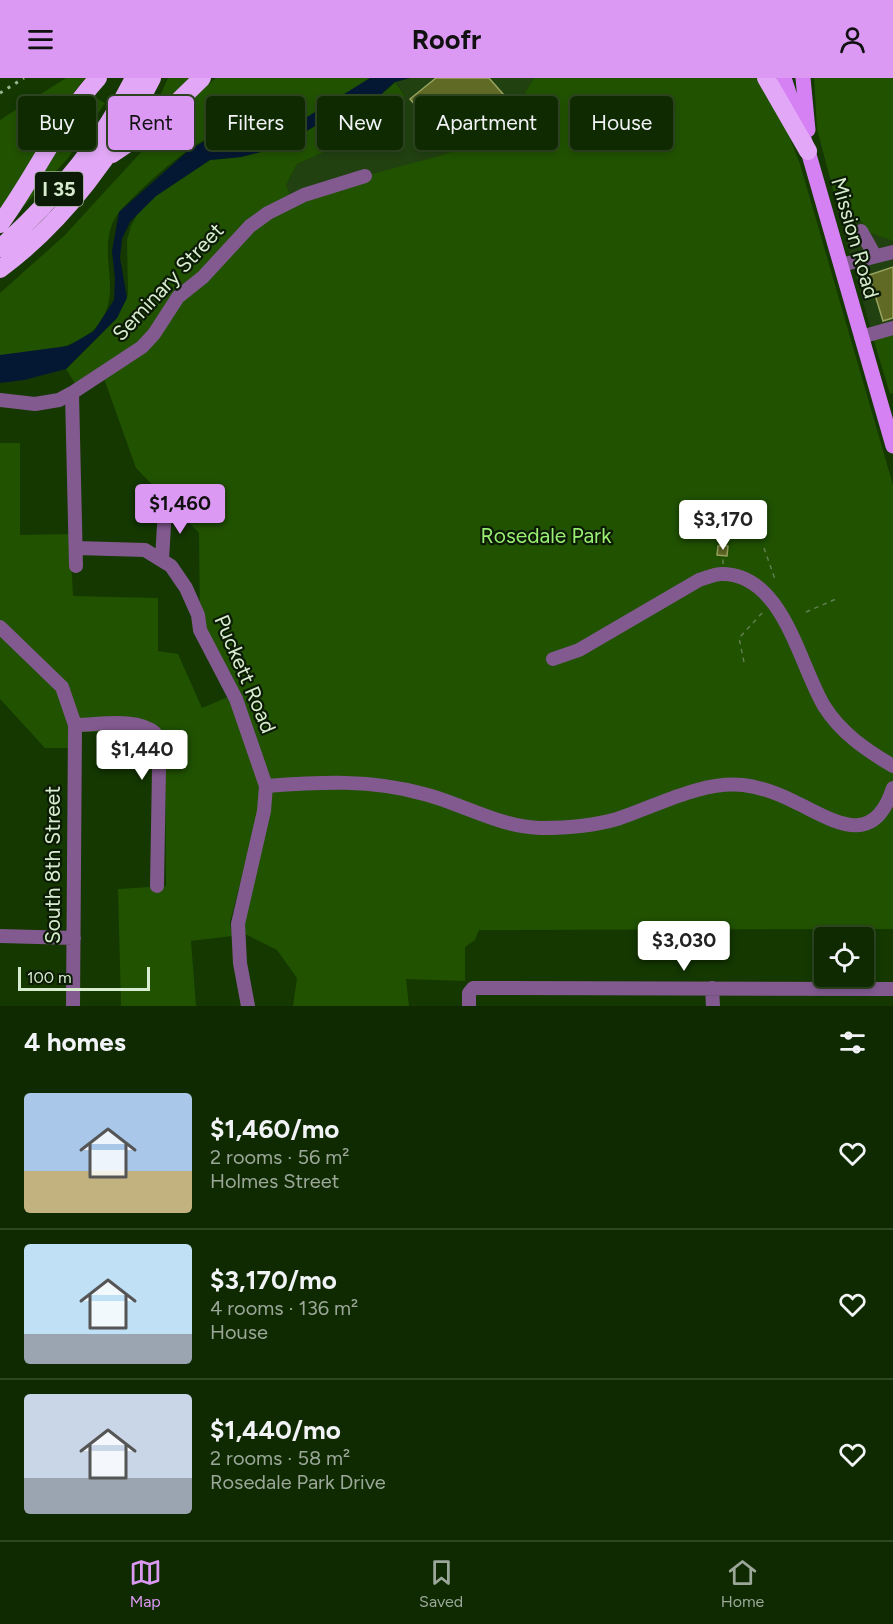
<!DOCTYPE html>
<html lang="en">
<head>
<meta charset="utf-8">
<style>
  :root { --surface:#0f2a00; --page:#1d360f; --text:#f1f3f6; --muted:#9ba799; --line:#2f4622; --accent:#dc99f4 }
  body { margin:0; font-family:Figtree,sans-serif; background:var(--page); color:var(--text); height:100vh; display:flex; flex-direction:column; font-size:22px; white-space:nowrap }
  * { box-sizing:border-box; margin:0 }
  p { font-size:20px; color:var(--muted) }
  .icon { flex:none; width:33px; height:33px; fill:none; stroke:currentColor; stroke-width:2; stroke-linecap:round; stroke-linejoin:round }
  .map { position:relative; height:928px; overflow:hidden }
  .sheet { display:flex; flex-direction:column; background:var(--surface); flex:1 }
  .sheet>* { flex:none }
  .hud { position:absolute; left:18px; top:18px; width:858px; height:54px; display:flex; gap:12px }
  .tools { position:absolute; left:814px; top:849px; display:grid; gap:12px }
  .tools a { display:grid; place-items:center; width:60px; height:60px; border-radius:6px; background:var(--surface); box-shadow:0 3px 9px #0003,0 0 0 2px var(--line); font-size:30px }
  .scale { position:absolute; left:18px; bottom:15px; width:132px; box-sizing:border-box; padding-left:6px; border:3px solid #d8edcf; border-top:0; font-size:16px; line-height:21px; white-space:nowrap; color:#d8edcf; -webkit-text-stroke:4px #0c1b05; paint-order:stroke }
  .price { position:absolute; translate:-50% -51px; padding:0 14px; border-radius:6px; background:#fff; color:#222; font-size:20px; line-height:39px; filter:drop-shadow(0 2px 3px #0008) }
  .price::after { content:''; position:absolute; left:50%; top:36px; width:18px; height:14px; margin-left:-9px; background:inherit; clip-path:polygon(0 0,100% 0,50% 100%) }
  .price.active { background:var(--accent); color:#111 }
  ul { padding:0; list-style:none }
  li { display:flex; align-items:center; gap:18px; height:150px; padding:0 24px }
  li+li { border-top:2px solid var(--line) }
  li span { display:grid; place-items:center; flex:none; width:168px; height:120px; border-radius:6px; color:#555 }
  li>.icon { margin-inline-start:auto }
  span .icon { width:72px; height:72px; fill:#fffc; stroke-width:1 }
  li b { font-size:26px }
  h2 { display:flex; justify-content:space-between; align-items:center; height:72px; padding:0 24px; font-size:26px }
  .pill { padding:0 21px; border-radius:6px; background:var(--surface); box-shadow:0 3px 9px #0003,0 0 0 2px var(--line); font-size:21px; line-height:54px }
  .pill.active { background:var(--accent); color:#111 }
  header { display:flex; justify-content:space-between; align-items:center; height:78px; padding:0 24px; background:var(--accent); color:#111; font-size:27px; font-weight:700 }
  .tabs { display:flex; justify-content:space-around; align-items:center; height:84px; border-top:2px solid var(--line); background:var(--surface); font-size:16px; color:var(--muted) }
  .tabs a { display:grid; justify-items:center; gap:3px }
  .tabs .active { color:var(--accent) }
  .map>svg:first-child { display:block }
  .built { fill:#214111 }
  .green { fill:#205200 }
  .water { fill:#051833 }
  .building { fill:#606a25; stroke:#98a35f; stroke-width:1.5 }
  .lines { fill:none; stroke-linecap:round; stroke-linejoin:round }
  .path { stroke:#607e50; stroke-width:1.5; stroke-dasharray:4.5 4.5; stroke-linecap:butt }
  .minor { stroke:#825a90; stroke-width:14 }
  .major { stroke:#d581f3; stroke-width:15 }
  .highway { stroke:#e2a8f7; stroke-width:18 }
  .rail { stroke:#9cb690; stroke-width:3; stroke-dasharray:3 6; stroke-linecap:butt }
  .labels { text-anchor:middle; stroke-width:4.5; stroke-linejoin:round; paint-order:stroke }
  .shield { fill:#0c1b05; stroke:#9bae92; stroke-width:1.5 }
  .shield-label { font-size:20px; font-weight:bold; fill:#d8edcf }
  .street-label { font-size:21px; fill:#d8edcf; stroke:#0c1b05 }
  .park-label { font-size:21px; fill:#99ef73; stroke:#0c1b05 }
</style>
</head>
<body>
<header><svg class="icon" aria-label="menu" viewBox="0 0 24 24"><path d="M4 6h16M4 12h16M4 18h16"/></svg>Roofr<svg class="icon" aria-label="person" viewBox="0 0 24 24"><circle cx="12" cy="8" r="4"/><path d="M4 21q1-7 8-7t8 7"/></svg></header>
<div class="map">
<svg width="893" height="928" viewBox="0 0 893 928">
  <rect width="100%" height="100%" fill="#143800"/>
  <path class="built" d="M410,0h124l-15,25 -26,31 -50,21 -148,52 -9,-22 11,-21 47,-21 61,-48 -10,-13z
    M858,139l13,16 22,8v91l-20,6 -32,-117z"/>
  <path class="green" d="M66,0h19c-34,41 -55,92 -85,137v-95z
    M168,0h22l-36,36h-2z
    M216,0h154c-19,14 -64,44 -85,52 -20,7 -39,0 -59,2 -27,2 -86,57 -105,78 -19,21 -12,49 -11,74 2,63 -61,69 -110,71v-62l64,-57 125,-136z
    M534,0h224l19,27 23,59 93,321v444l-414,1 -4,10 -10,7v34l-59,-2 3,27h-116l4,-28 -20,-28 -38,-19 27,-145 -66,-156 -1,-97 -63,-65 -34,-95 -25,14 -11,-18 51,-51 11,-24 -1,-54 4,-14 8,-15 17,-15 54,-36 31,-3 39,-10 50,-30 45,-17 20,-18 10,14 -26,24 -35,23 -47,21 -11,21 6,15 50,-18 101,-27 50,-21 26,-31z
    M814,0h79v163l-23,-8 -12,-16 -17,3 -24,-91z
    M92,18l13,7 -37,55 -44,48 -2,-1 43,-76z
    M893,254v61l-3,1 -17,-56z
    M0,365h20v92l50,-1 3,62 85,2v53l20,3 24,54 26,-11 5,12 27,77v20l-30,116 2,14 -41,5 5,65h-75l-3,-117 48,-3 -1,-145 -16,-4 -10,-5h-57l-1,16h-36l-45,-49z"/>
  <path class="water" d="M370,0h40l-15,4 -20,18 -45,17 -50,30 -39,10 -31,3 -54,36 -26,26 -8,17 -2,19 7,40 -10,20 -51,51 -42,11 -24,3v-28l68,-9 26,-15 20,-31 1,-21 -3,-28 7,-39 70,-62 30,-17 20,-2 26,4 21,-5z"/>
  <path class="building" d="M436,0h53l14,16 -57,46 -36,-41z
    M893,189v51l-10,3 -14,-46z
    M718,468h10l-1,10 -10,-1z"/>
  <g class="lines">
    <path class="path" d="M764,470l12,34
      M723,486v-8
      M806,534l30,-13
      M744,584l-5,-24 25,-27"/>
    <path class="minor" d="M861,153l14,25
      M841,187l52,-13
      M861,259l32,-9
      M72,315l4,173
      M0,322l35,4 24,-4 13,-7 70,-46 12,-13 24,-37 25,-20 47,-51 18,-13 36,-18 61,-19
      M76,470l69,2 26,16 15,22 12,27 2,15 36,69 30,87 -2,25 -26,113 2,39 8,43
      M162,482l3,-52
      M0,549l62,60 13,38 -2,281
      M553,581l26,-9 120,-70c7,-2 15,-6 23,-6 61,0 77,90 102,132 17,27 42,44 69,60
      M75,647c24,0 62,-8 80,8l4,36 -2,117
      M266,708c54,-4 105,-7 158,8 39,10 75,33 117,34 25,0 52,-2 76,-9 40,-13 83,-38 126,-34 18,2 36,9 52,17 38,18 78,48 98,-14
      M0,858l74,2
      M712,910l1,18
      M469,928v-13l4,-5 420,1"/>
    <path class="major" d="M784,0l24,73 85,295
      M803,0l5,52"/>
    <path class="highway" d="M766,0l42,73
      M112,76l40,-27 50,-49
      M0,146c35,-47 58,-102 98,-146
      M0,170c55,-49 101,-103 134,-170
      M0,191c65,-48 117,-119 152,-191"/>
    <path class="rail" d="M0,15l24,-15"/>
  </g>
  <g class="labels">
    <rect class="shield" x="35" y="94" width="48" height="34" rx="4.5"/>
    <g class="shield-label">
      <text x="59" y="118">I 35</text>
    </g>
    <g class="street-label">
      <text transform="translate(855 160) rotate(74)" y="7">Mission Road</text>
      <text transform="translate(168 204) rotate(-47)" y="7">Seminary Street</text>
      <text transform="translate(245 596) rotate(67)" y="7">Puckett Road</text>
      <text transform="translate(53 787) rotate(-90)" y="7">South 8th Street</text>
    </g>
    <g class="park-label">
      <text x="546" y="465">Rosedale Park</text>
    </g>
  </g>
</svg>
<div class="tools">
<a><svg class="icon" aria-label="locate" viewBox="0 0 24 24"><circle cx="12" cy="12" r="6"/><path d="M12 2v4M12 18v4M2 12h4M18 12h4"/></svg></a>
</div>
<div class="scale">100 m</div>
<b class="price active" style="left:180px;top:457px">$1,460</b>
<b class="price" style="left:723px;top:473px">$3,170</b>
<b class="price" style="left:142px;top:703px">$1,440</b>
<b class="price" style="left:684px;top:894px">$3,030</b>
<div class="hud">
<a class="pill">Buy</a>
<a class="pill active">Rent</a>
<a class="pill">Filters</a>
<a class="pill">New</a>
<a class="pill">Apartment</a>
<a class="pill">House</a>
</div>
</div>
<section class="sheet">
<h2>4 homes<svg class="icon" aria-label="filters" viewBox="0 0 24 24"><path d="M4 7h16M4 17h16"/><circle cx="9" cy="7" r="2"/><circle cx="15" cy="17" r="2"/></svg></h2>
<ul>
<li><span style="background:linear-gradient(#a9c7e8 65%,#c2b280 0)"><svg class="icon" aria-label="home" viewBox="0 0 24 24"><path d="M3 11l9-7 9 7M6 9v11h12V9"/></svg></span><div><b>$1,460/mo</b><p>2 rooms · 56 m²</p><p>Holmes Street</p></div><svg class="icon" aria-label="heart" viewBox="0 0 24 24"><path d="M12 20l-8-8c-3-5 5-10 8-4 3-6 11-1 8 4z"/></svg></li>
<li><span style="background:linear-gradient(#bfe0f5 75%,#9aa5b1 0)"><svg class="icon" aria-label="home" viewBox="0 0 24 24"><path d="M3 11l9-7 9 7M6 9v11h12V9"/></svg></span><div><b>$3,170/mo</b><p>4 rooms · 136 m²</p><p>House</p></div><svg class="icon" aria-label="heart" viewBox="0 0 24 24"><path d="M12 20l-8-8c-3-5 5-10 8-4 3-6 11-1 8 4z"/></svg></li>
<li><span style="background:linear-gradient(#c9d6e8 70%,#9aa5b1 0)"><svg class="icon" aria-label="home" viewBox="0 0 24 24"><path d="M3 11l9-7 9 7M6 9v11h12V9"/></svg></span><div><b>$1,440/mo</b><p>2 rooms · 58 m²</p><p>Rosedale Park Drive</p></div><svg class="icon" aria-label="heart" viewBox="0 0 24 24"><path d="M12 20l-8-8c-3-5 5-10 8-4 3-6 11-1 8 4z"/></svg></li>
</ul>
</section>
<nav class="tabs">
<a class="active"><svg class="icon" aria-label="map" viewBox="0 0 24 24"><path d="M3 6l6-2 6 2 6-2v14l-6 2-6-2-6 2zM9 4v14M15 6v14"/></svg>Map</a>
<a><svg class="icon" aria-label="saved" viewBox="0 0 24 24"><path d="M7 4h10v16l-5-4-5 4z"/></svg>Saved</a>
<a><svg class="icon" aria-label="home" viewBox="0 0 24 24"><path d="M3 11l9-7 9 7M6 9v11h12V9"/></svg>Home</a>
</nav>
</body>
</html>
